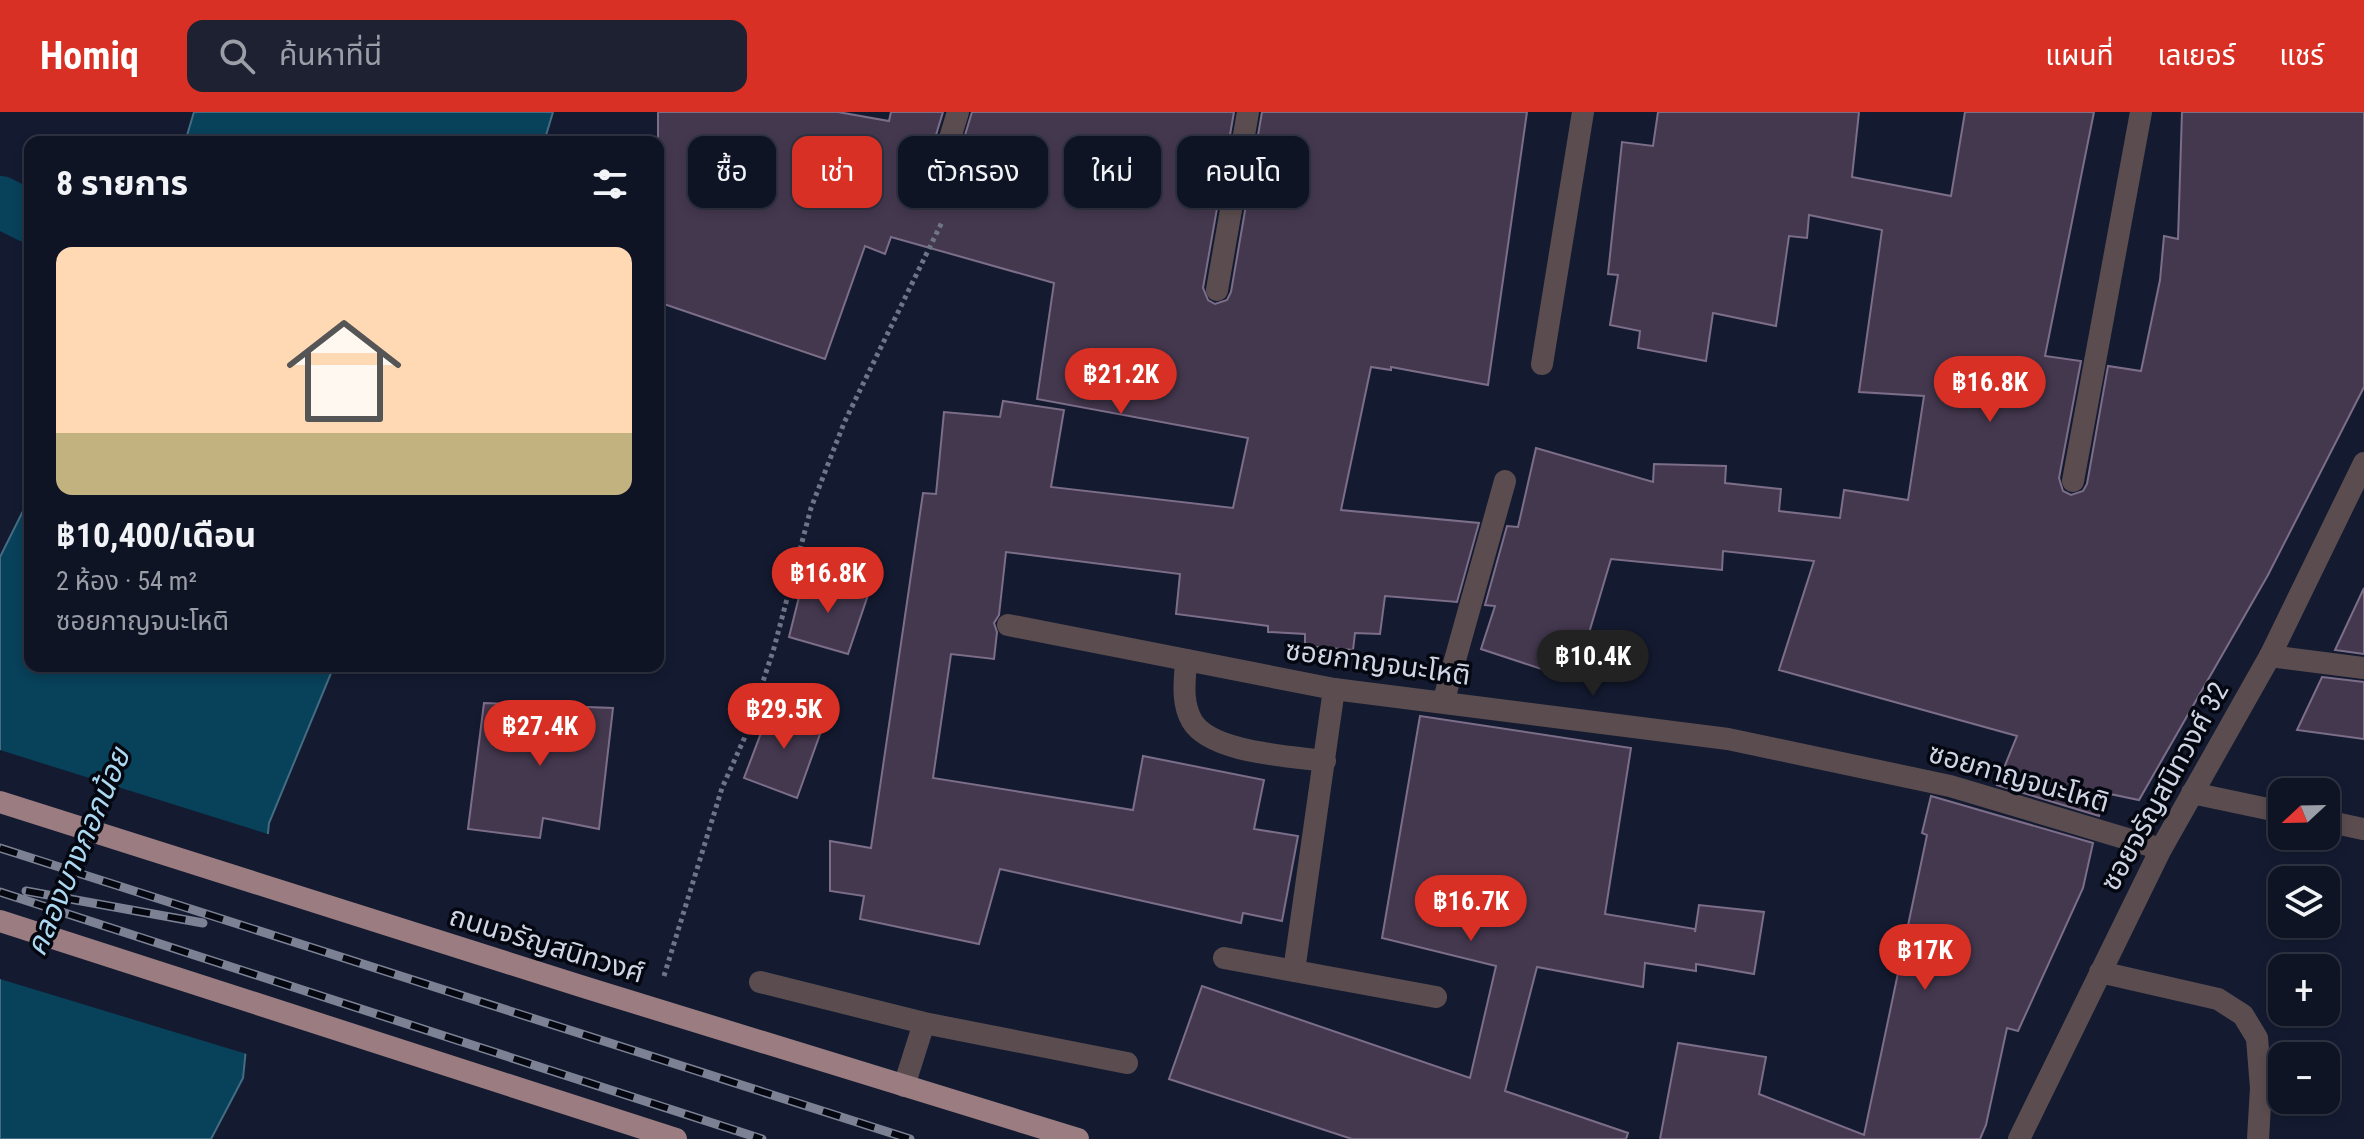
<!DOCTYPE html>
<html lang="th">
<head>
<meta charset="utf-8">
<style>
  :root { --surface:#0f1425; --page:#1d2132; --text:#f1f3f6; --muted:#9b9ea7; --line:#2f3342; --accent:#d93025 }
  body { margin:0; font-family:"Roboto Condensed","Noto Sans Thai",sans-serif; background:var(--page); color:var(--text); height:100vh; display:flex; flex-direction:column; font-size:30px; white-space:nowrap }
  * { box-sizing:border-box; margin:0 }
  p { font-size:26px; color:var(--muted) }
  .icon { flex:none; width:44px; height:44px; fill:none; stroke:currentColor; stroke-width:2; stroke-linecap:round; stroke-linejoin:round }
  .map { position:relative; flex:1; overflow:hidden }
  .details { position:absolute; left:24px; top:24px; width:640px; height:536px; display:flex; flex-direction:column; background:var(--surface); border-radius:16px; box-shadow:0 4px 12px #0003,0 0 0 2px var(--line) }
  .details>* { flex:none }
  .top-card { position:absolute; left:688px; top:24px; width:760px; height:72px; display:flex; gap:16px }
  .needle { width:52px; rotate:248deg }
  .tools { position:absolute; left:2268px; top:666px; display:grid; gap:16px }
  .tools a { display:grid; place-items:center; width:72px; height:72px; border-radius:16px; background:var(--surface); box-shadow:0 4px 12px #0003,0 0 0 2px var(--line); font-size:40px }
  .price { position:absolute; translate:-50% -68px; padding:0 18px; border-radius:28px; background:var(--accent); color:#fff; font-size:26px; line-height:52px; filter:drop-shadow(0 2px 4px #0008) }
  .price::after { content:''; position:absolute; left:50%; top:48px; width:24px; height:18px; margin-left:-12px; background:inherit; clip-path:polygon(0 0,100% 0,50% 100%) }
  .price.current { background:#222; color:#fff }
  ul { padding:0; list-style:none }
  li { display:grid; align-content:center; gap:16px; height:424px; padding:0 32px }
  li span { display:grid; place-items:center; height:248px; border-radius:16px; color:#555 }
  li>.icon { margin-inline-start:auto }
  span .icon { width:144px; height:144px; fill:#fffc; stroke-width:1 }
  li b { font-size:34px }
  h2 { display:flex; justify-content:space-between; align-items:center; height:96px; padding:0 32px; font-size:34px }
  .chip { padding:0 28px; border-radius:16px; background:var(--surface); box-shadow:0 4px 12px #0003,0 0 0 2px var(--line); font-size:28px; line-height:72px }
  .chip.current { background:var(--accent); color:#fff }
  header { display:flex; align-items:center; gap:48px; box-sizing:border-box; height:112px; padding:0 40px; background:var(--accent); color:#fff }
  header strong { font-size:38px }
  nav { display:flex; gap:44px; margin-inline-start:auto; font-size:28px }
  .search { width:560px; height:72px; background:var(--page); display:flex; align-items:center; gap:20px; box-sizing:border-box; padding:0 28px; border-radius:16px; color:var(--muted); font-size:30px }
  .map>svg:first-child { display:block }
  .water { fill:#08415a; stroke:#446d83; stroke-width:2 }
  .pier { fill:#141b31 }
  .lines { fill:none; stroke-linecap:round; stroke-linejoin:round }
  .canal { stroke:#08415a; stroke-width:52 }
  .building { fill:#44384f; stroke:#7c6e89; stroke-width:2 }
  .path { stroke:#6e7587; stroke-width:5; stroke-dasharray:4 4; stroke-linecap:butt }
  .service { stroke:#5b4d4f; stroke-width:22 }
  .minor { stroke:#5b4d4f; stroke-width:22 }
  .primary { stroke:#9b7d81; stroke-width:22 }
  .rail-casing { stroke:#7c8294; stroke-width:9 }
  .rail { stroke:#04070f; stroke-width:6; stroke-dasharray:18; stroke-linecap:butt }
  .labels { text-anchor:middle; stroke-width:7; stroke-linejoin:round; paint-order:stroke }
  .street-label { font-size:28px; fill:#cfd5e4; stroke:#04070f }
  .water-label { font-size:30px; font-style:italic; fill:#acd8f2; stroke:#04070f }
</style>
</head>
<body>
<header>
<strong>Homiq</strong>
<div class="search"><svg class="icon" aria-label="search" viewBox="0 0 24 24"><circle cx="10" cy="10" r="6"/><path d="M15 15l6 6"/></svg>ค้นหาที่นี่</div>
<nav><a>แผนที่</a><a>เลเยอร์</a><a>แชร์</a></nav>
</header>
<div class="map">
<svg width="2364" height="1027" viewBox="0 0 2364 1027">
  <rect width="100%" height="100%" fill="#141b31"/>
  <path class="water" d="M194,0h359l-9,30h-359z
    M30,385v169h304l-65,157 -26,255 -32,61h-211v-582z"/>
  <path class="pier" d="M0,638l271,85 -21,220 -250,-76z"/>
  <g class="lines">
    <path class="canal" d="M0,90l30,15"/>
  </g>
  <path class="building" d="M658,0h180l51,9 2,-9h52l-22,72 4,13 12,4 7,-3 4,-7 24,-79h262l-31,176 5,12 7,4 12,-4 4,-8 31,-180h265l-39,273 -97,-18v3l-20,-3 -30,143 138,13 -22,79 -72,-6 -5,38 -25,-1 -2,17 -48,-4v-12l-37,-2v-6l-92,-12 4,-40 -174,-22 -7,63 -5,8 3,9 -3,27 -43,-5 -18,124 200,32 10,-54 121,24 -10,49 44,7 -16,85 -39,-8 -2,10 -241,-54 -21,75 -119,-25 4,-23 -34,-5v-50l41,7 52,-355 13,1 8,-82 56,5 3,-16 61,9 -13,77 182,21 15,-70 -211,-39 17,-116 -163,-46 -6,17 -20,-8 -40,113 -167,-57z
    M1658,0h201l-7,65 99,19 14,-84h129l-49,244 36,5 -22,117 4,13 8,4 12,-4 4,-7 21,-118 33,5 19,-91 4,-44 14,3 4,-127h182v275l-96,188 -129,225 -34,-7 -6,23 -102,-31 20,-49 -238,-66 35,-109 -91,-10 -1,19 -111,-11 -36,121 -94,-31 14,-43 -10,-1 22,-79 11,1 18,-79 117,34 1,-18 72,2 -1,17 56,6 -2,22 61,7 4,-28 64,10 16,-104 -65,-4 23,-162 -73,-15 -2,23 -18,-2 -13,90 -63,-13 -7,48 -68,-13 2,-17 -30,-6 8,-50 -10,-1 14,-132 31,4z
    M804,465l65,15 -21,62 -59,-17z
    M2364,476v66l-29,-4z
    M2322,565l42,5v57l-67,-9z
    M484,591l129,5 -14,121 -56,-11 -3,20 -72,-9z
    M772,592l52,19 -27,75 -53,-20z
    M1420,604l211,32 -26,166 90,15v3l4,-27 65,7 -10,62 -58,-10v7l-51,-8 -2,24 -106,-20 -32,124 123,42 -2,6h-274l-183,-60 33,-93 268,92 26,-112 -114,-28z
    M1931,684l162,47 -10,45 -65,143 -11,-3 -21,97 -6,14h-320l18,-96 88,14 -7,37 105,41 63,-300 -5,-2z"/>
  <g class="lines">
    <path class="path" d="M664,864l58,-188 22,-49 30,-91 37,-140 33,-85 98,-201"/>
    <path class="service" d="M935,75l23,-75
      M1217,178l31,-178
      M1542,252l41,-252
      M2073,369l68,-369
      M2270,544l94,12
      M1186,548c-1,20 -5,42 6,61 19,32 98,35 133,40
      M1224,846l212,39
      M1294,859l40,-282
      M760,870l164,41
      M904,974l20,-63 203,40"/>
    <path class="minor" d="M1008,513l326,64 394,50 222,47 211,63
      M1443,591l62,-222
      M2192,681l90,19
      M2326,709l37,8
      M2100,860l118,27 25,16 14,23 4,50 -3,51
      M2019,1027l142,-290 109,-193 94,-193"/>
    <path class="primary" d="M0,690l587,186 491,151
      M0,809l676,218"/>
    <g class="rail-casing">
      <path id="rail" d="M0,736l910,291
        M26,779l177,32
        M0,780l762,247"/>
    </g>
    <use href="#rail" class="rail"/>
  </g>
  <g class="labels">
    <g class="street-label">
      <text transform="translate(1378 550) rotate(8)" y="10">ซอยกาญจนะโหติ</text>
      <text transform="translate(2019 665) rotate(16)" y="10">ซอยกาญจนะโหติ</text>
      <text transform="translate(2164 674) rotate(-61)" y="10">ซอยจรัญสนิทวงศ์ 32</text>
      <text transform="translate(547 832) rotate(17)" y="10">ถนนจรัญสนิทวงศ์</text>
    </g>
    <g class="water-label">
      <text transform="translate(78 740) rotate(-67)" y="10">คลองบางกอกน้อย</text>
    </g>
  </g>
</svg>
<div class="tools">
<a><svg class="needle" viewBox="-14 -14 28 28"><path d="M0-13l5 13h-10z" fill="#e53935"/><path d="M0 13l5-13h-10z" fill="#9b9ea7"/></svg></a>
<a><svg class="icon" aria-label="layers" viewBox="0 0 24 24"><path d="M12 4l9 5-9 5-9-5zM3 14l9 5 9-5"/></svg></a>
<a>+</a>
<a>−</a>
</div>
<b class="price" style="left:1121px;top:304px">฿21.2K</b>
<b class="price" style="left:1990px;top:312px">฿16.8K</b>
<b class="price" style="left:828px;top:503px">฿16.8K</b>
<b class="price current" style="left:1593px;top:586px">฿10.4K</b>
<b class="price" style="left:784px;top:639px">฿29.5K</b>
<b class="price" style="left:540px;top:656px">฿27.4K</b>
<b class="price" style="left:1471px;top:831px">฿16.7K</b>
<b class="price" style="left:1925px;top:880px">฿17K</b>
<div class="top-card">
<a class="chip">ซื้อ</a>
<a class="chip current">เช่า</a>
<a class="chip">ตัวกรอง</a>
<a class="chip">ใหม่</a>
<a class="chip">คอนโด</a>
</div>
<section class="details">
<h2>8 รายการ<svg class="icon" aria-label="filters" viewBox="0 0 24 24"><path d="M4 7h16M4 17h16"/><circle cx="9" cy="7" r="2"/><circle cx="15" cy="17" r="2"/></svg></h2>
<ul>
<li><span style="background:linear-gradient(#ffd9b3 75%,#c2b280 0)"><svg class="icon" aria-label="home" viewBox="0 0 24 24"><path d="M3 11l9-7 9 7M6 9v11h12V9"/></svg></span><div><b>฿10,400/เดือน</b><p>2 ห้อง · 54 m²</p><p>ซอยกาญจนะโหติ</p></div></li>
</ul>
</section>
</div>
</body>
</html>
